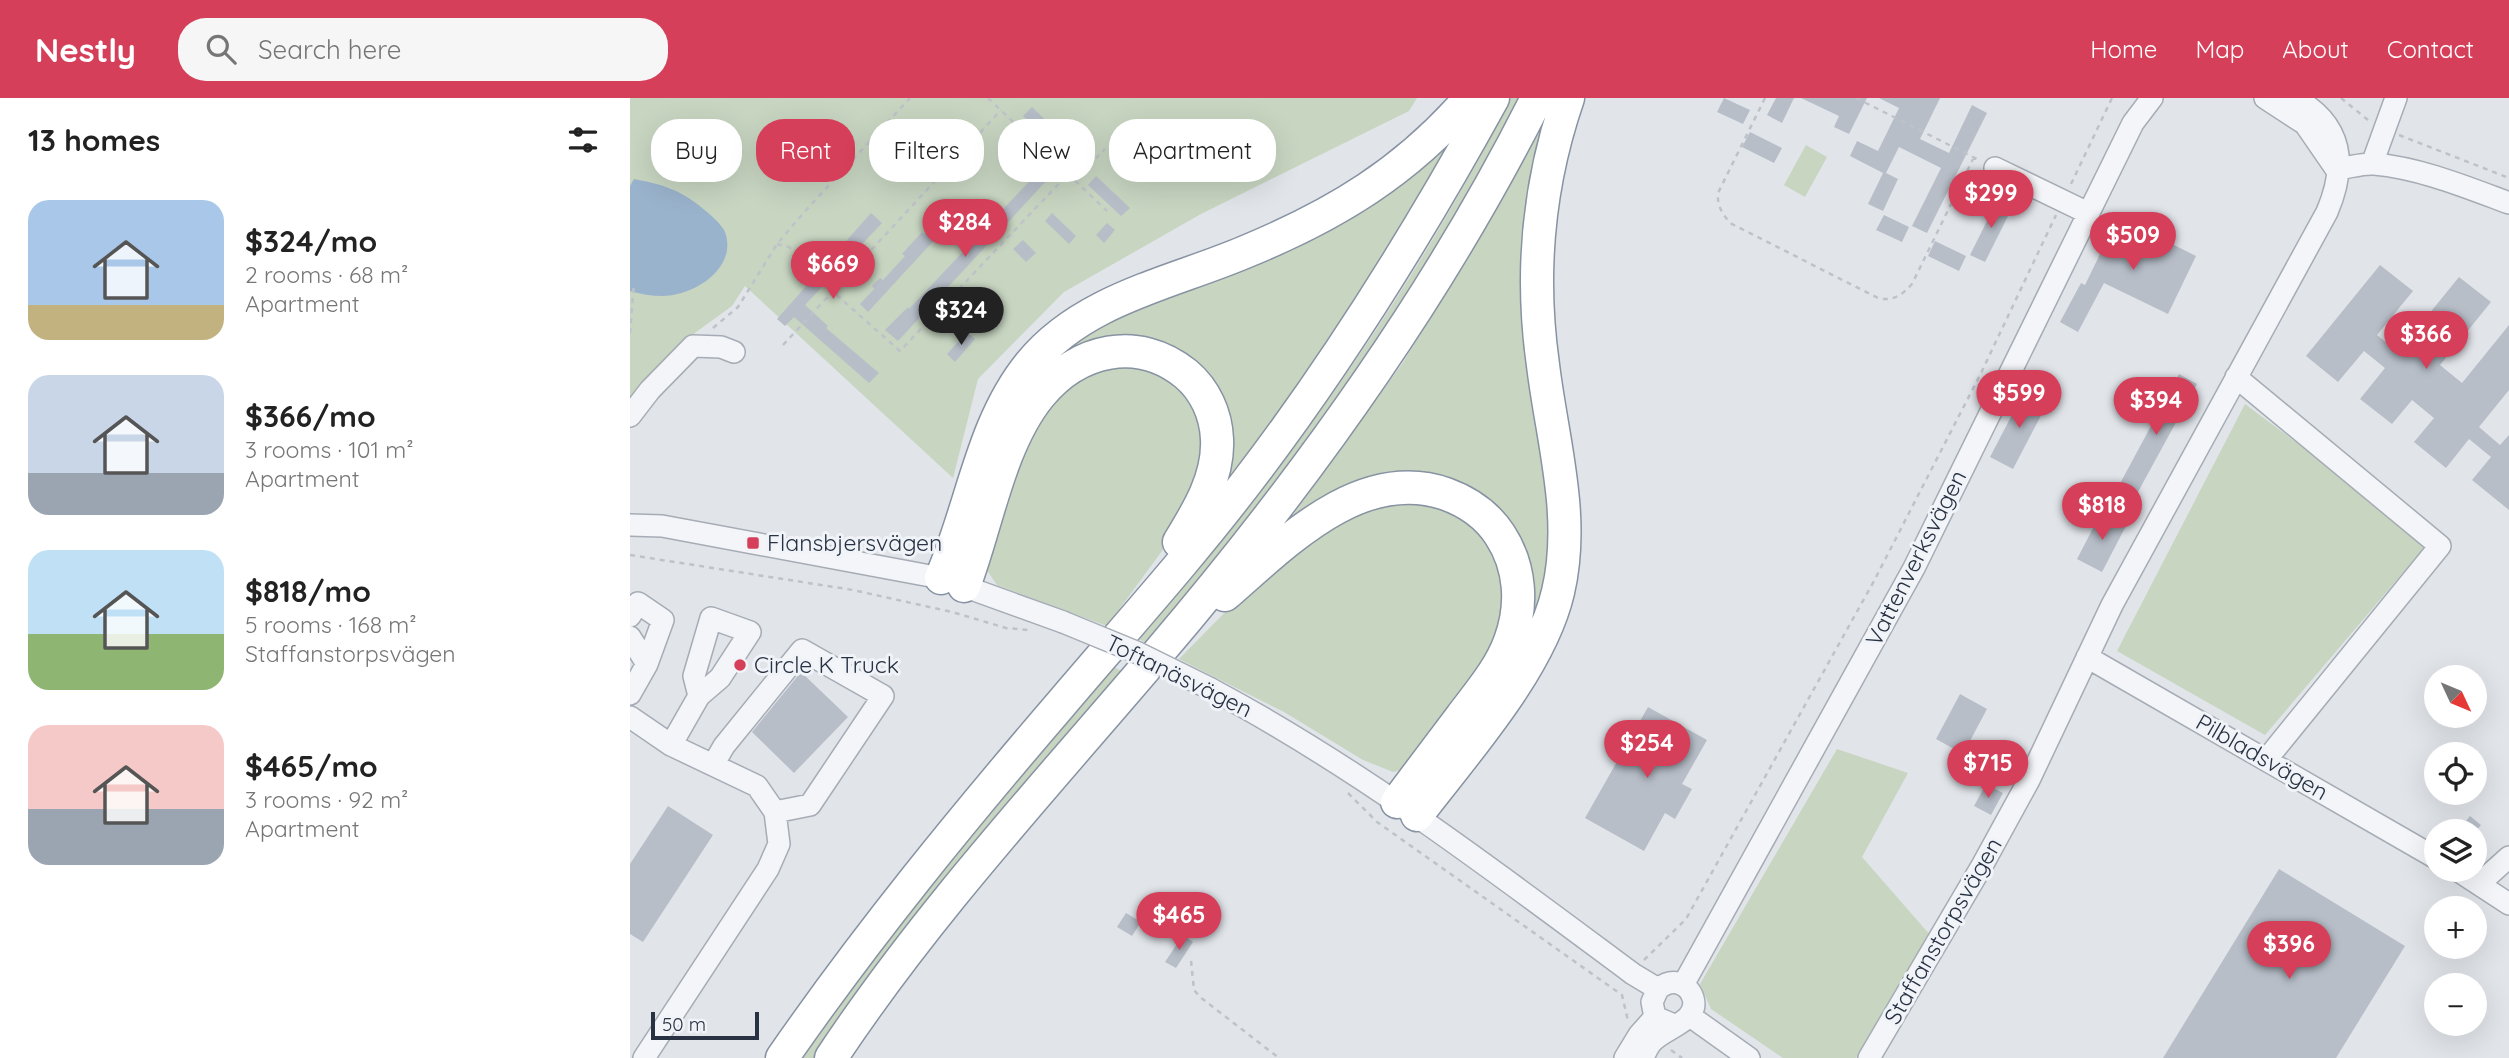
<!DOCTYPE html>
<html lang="en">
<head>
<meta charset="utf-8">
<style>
  :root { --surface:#fff; --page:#f6f6f6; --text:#222; --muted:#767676; --accent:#d63f59 }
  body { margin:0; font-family:Quicksand,sans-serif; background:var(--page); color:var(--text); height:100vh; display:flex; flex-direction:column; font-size:26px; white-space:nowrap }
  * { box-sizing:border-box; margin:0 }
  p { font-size:23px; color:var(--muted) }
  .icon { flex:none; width:38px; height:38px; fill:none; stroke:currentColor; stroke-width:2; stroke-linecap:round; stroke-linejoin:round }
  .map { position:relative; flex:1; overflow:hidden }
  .side { display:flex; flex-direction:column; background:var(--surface); width:630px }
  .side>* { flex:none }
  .guide { position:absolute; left:21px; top:21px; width:665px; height:63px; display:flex; gap:14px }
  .needle { width:46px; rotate:134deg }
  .fabs { position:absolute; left:1794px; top:567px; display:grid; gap:14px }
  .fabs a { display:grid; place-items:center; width:63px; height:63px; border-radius:50%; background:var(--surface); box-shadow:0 7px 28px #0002; font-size:35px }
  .scale { position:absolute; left:21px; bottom:18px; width:108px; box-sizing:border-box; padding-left:7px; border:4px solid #283243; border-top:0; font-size:19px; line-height:24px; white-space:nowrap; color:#283243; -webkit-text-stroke:5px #f0f3f7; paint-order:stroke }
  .price { position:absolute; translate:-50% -60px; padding:0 16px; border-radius:24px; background:var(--accent); color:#fff; font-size:23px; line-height:46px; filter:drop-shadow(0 2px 4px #0008) }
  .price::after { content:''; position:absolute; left:50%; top:42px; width:21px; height:16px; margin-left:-10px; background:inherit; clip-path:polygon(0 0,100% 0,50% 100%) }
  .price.current { background:#222; color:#fff }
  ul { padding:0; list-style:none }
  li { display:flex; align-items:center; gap:21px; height:175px; padding:0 28px }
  li span { display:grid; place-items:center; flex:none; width:196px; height:140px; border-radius:21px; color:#555 }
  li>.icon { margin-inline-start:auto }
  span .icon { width:84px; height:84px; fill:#fffc; stroke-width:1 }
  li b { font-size:30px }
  h2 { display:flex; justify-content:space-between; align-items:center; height:84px; padding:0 28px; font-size:30px }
  .chip { padding:0 24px; border-radius:28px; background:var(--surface); box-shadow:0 7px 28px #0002; font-size:24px; line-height:63px }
  .chip.current { background:var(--accent); color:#fff }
  header { display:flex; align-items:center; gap:42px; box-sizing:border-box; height:98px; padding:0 35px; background:var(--accent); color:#fff }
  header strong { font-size:33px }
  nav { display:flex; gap:38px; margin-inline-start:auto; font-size:24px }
  .search { width:490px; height:63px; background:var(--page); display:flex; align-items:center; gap:18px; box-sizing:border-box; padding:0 24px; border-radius:28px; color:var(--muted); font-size:26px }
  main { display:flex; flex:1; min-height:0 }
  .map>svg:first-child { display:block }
  .green { fill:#c7d5c1 }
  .water { fill:#9ab3cc }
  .building { fill:#b7bec8 }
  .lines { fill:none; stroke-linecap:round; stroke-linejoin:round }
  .minor-casing { stroke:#a6acb5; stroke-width:24 }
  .highway-casing { stroke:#8792a2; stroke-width:35 }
  .path { stroke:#bfc2c9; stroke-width:2.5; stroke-dasharray:5 5; stroke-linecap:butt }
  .minor { stroke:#f4f5f8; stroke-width:21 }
  .highway { stroke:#fff; stroke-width:32 }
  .minor-bridge-casing { stroke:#a6acb5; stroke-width:24; stroke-linecap:butt }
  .minor-bridge { stroke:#f4f5f8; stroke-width:21 }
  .poi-dot { fill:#d63f59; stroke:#f0f3f7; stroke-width:2.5 }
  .labels { text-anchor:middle; stroke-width:6; stroke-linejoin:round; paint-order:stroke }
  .poi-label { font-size:23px; fill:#283243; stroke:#f0f3f7; text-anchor:start }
  .street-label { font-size:23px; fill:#283243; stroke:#f0f3f7 }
</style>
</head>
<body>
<header>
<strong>Nestly</strong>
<div class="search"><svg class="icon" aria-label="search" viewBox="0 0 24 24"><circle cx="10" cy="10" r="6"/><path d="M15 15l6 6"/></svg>Search here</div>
<nav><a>Home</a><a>Map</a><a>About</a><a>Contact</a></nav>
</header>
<main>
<section class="side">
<h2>13 homes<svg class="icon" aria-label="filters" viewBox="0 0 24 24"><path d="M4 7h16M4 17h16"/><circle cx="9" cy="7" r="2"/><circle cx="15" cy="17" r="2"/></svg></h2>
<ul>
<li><span style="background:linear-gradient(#a9c7e8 75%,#c2b280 0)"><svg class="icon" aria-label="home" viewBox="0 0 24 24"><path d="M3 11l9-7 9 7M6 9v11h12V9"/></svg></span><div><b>$324/mo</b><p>2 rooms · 68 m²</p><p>Apartment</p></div></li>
<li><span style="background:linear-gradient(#c9d6e8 70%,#9aa5b1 0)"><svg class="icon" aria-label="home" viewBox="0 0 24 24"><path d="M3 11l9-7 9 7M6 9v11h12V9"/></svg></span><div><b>$366/mo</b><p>3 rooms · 101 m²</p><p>Apartment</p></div></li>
<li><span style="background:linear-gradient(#bfe0f5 60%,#8fb573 0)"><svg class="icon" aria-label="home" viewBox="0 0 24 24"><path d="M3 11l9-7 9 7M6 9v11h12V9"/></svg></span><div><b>$818/mo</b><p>5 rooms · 168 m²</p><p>Staffanstorpsvägen</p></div></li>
<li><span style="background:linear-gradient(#f6c9c9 60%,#9aa5b1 0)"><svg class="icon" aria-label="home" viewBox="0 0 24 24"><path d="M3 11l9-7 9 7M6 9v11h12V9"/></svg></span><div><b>$465/mo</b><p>3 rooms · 92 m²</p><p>Apartment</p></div></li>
</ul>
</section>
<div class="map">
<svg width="1879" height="960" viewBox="0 0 1879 960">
  <rect width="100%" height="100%" fill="#e1e5ea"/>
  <path class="green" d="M0,0h787l-8,13 -208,103 -137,78 -86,87 -25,99 -208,-192 -13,20 -40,29 -62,70z
    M881,0h18l-159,267 -217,282 -14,-8c58,-69 115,-138 169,-211 76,-104 145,-216 203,-330z
    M928,0l-9,34 8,405 -25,103 -3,-45 -85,-113 -172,62 130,-180 68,-110z
    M834,17l-77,152 -197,272 33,-116 -100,-80 -130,108 69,-107 123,-60z
    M1176,47l21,12 -22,40 -21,-12z
    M517,266l48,37 11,61 -36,78 -63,86 -110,-41 -11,-16 46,-145 53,-54z
    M1615,306l184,138 -164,193 -148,-84z
    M784,399l59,23 30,40v77l-99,132 -11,3 -30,-12 -79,-48 -105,-53 61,-62 97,-77z
    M484,569l15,8 -305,383h-21c93,-138 202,-265 311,-391z
    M1207,651l71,24 -46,84 69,79 -75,122h-73l-72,-49 -11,-25z"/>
  <path class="water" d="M4,81c32,6 49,12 73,33 6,5 15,13 18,20 13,36 -31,64 -63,64 -10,0 -22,-2 -32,-5v-105z"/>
  <path class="building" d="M1094,0l26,12 -7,14 -26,-12z
    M1146,0h18l-12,25 -15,-8z
    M1171,0h66l-18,36 -15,-7 5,-11z
    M1249,0h61l-20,41 29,14 23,-48 15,8 -60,120 -15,-7 29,-58 -42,-21 -13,26 12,6 -15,32 -15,-7 15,-31 -33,-17 7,-15 21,10 21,-43z
    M402,9l37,36 -9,9 -37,-36z
    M1120,34l32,16 -8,15 -32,-16z
    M410,72l9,8 -151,163 -13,-11 23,-23 1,2z
    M466,78l34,32 -9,8 -33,-31z
    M1368,101l15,7 -28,56 -15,-7z
    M241,115l11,10 -77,82 23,21 -2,2 53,45 -10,10 -75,-66 -9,9 -8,-7z
    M422,115l24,23 -7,8 -24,-23z
    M1254,117l25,12 -7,15 -26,-12z
    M311,119l8,7 -81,88 -8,-8 14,-15 -2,-3 8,-8 3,2 22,-24 -3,-2 20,-22 2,2z
    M1488,119l78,39 -28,58 -64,-31 -26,49 -18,-10 21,-39 4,2z
    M477,125l8,7 -11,13 -8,-8z
    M393,142l13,13 -10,9 -13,-13z
    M1305,143l31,15 -7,15 -31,-15z
    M1750,167l33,26 -36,44 21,17 61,-75 32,25 -51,63 22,18 47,-58v65l-30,37 21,18 9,-10v75l-37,-30 19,-23 -22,-18 -23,29 -32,-26 20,-24 -22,-18 -20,24 -32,-25 25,-31 -21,-17 -26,31 -32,-26z
    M337,234l8,7 -20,23 -8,-8z
    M1549,276l18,10 -64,117 -17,-10z
    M1395,292l23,12 -35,67 -23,-12z
    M1472,413l25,13 -25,48 -25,-13z
    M171,574l47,45 -54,56 -42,-41z
    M1330,596l27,15 -24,45 -27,-15z
    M1018,609l59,33 -25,44 10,5 -17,30 -10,-6 -21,38 -59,-33z
    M1342,656l16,8 -12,22 -16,-9z
    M1356,686l17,9 -12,22 -17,-9z
    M38,708l45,29 -70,107 -13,-8v-70z
    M1840,718l11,9 -5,6h-18z
    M1649,771l126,77 -69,112h-173z
    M496,815l15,9 -9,14 -15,-9z
    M553,837l10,7 -17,26 -11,-6z"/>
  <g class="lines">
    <g class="minor-casing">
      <path id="minor" d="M1635,0l40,26 31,45
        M1742,66l24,-66
        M1365,70l93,45
        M1706,71c12,-1 26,-6 38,-5 46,4 92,23 135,39
        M1606,279l204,169 -174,214
        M0,318l20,-26 43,-44 28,1 13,5
        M0,427l32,1 279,52 122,44
        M0,518l8,-13 25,17 -16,44 -17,30
        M0,539l17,27
        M1457,559l349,201
        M581,591c150,80 286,184 422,285l25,15
        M0,619l41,28 86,41 18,26 4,32 -11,25 -124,189
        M41,647l28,-49 21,-18 30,-46 -39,-14 -17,58 5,20
        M83,667l11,-19 78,-96 81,46 -73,109 -35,7
        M1827,772l52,34
        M1850,785l29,-26
        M1053,887l231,-417 219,-445 19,-25
        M1060,918l59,42
        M995,960l14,-23 16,-18
        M1013,960c2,-5 5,-11 8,-15 12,-15 49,-21 42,-45 -2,-7 -8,-13 -15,-15 -8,-2 -14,1 -20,6l-6,13 3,15 19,8
        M1239,960l114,-194 46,-84 83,-175 215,-393c20,-47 16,-87 -32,-114"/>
    </g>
    <g class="highway-casing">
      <path id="highway" d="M311,480c31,-70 40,-154 89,-214 53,-65 142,-81 215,-112 90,-37 161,-80 225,-154
        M334,488c23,-60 35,-141 76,-191 38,-46 98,-60 146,-21 19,16 30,40 31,65 2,38 -19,72 -38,103
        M595,497c58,-50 135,-131 221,-101 22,8 41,21 54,41 21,32 23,71 10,106 -10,28 -31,52 -49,76 -21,28 -42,56 -64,85
        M787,717c48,-63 123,-146 141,-223 18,-76 -6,-152 -15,-227 -13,-91 -5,-180 25,-267
        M152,960c86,-124 181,-240 279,-354 62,-73 127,-145 185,-221 93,-121 174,-252 247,-385
        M201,960c96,-145 216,-274 328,-406 145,-170 278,-354 378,-554"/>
    </g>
    <path class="path" d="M358,0l119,113
      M1135,0l-47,95c-1,13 4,20 12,30l150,76c15,1 22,-4 32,-15l62,-127
      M1226,0l125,63
      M1711,0l27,22
      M1769,37l110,43
      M445,82l30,-31
      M1441,86l41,-86
      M147,146l12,3 42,43 69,61 168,-177
      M83,230l25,-21 39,-63 29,-34 104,-112
      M0,235l4,-50
      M153,247l218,-235
      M0,457l223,35 99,22 54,16 22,2
      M718,695l29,29 245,173 6,26
      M1014,862l42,-41 188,-338 107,-208 75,-158
      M561,863l3,29 6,7 79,61
      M1041,952l11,8"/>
    <use href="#minor" class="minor"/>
    <use href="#highway" class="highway"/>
    <g class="minor-bridge-casing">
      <path id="minor-bridge" d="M433,524l73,30 75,37"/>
    </g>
    <use href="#minor-bridge" class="minor-bridge"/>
  </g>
  <g class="poi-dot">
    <rect x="116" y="438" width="14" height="14" rx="3.5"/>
    <circle cx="110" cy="567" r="7"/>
  </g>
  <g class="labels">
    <g class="poi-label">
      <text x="137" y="453">Flansbjersvägen</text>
      <text x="124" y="575">Circle K Truck</text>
    </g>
    <g class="street-label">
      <text transform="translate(1286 460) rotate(-63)" y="8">Vattenverksvägen</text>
      <text transform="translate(549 578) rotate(26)" y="8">Toftanäsvägen</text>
      <text transform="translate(1632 659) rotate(30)" y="8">Pilbladsvägen</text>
      <text transform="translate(1313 833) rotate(-60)" y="8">Staffanstorpsvägen</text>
    </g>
  </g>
</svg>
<div class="fabs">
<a><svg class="needle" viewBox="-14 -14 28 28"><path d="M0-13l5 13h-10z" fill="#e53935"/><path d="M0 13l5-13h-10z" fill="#767676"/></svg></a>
<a><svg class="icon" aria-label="locate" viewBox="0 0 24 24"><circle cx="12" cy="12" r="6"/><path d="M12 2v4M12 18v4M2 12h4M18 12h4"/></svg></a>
<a><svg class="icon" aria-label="layers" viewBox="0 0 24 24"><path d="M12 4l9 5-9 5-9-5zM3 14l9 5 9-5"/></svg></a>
<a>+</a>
<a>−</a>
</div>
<div class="scale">50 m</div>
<b class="price" style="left:1361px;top:132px">$299</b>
<b class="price" style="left:335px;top:161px">$284</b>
<b class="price" style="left:1503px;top:174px">$509</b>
<b class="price" style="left:203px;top:203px">$669</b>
<b class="price current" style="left:331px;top:249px">$324</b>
<b class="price" style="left:1796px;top:273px">$366</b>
<b class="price" style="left:1389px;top:332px">$599</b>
<b class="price" style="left:1526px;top:339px">$394</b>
<b class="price" style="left:1472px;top:444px">$818</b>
<b class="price" style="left:1017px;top:682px">$254</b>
<b class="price" style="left:1358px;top:702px">$715</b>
<b class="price" style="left:549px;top:854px">$465</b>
<b class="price" style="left:1659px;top:883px">$396</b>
<div class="guide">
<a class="chip">Buy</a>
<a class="chip current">Rent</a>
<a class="chip">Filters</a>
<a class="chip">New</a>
<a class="chip">Apartment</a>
</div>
</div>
</main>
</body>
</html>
